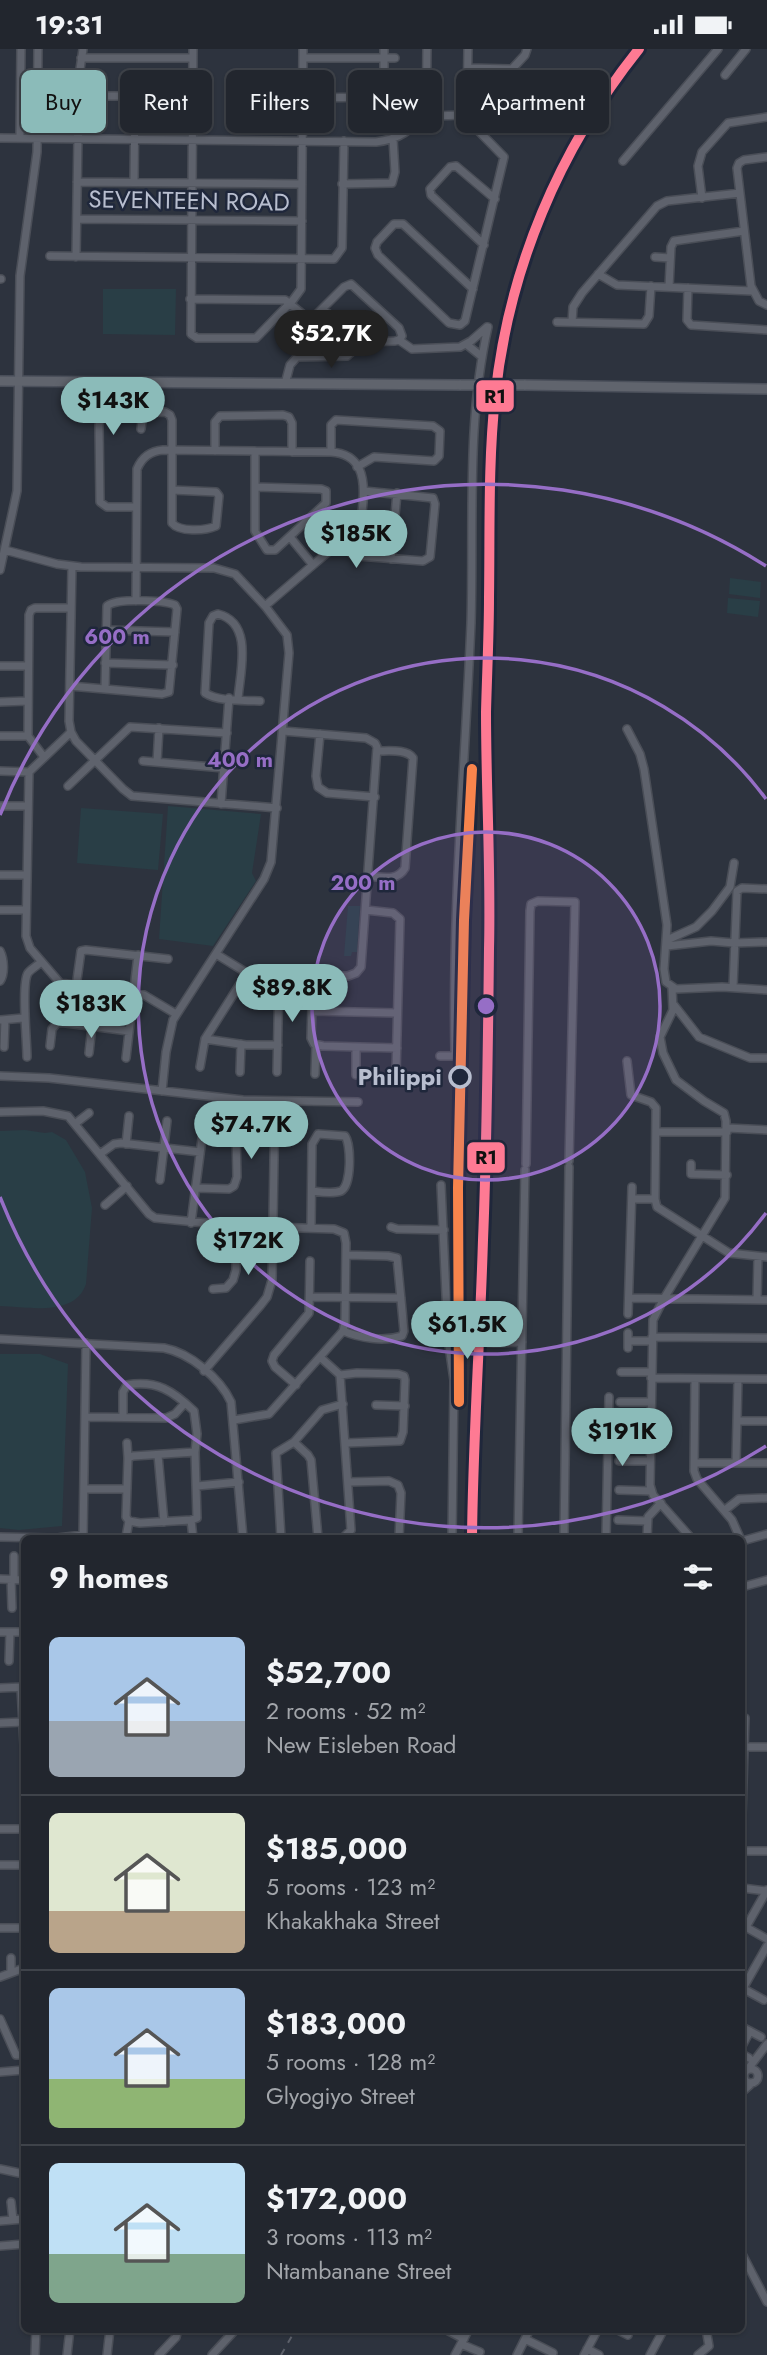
<!DOCTYPE html>
<html lang="en">
<head>
<meta charset="utf-8">
<style>
  :root { --surface:#22262e; --page:#2e323a; --text:#f1f3f6; --muted:#a2a5aa; --line:#3f434a; --accent:#8bbbb9 }
  body { margin:0; font-family:Jost,sans-serif; background:var(--page); color:var(--text); height:100vh; display:flex; flex-direction:column; font-size:26px; white-space:nowrap }
  * { box-sizing:border-box; margin:0 }
  p { font-size:23px; color:var(--muted) }
  .icon { flex:none; width:38px; height:38px; fill:none; stroke:currentColor; stroke-width:2; stroke-linecap:round; stroke-linejoin:round }
  .map { position:relative; flex:1; overflow:hidden }
  .sheet { position:absolute; left:21px; top:1486px; width:724px; height:798px; display:flex; flex-direction:column; background:var(--surface); border-radius:10px; box-shadow:0 2px 5px #0004,0 0 0 2px var(--line) }
  .sheet>* { flex:none }
  .top-card { position:absolute; left:21px; top:21px; width:726px; height:63px; display:flex; gap:14px }
  .price { position:absolute; translate:-50% -60px; padding:0 16px; border-radius:24px; background:var(--accent); color:#111; font-size:23px; line-height:46px; filter:drop-shadow(0 2px 4px #0008) }
  .price::after { content:''; position:absolute; left:50%; top:42px; width:21px; height:16px; margin-left:-10px; background:inherit; clip-path:polygon(0 0,100% 0,50% 100%) }
  .price.current { background:#222; color:#fff }
  ul { padding:0; list-style:none }
  li { display:flex; align-items:center; gap:21px; height:175px; padding:0 28px }
  li+li { border-top:2px solid var(--line) }
  li span { display:grid; place-items:center; flex:none; width:196px; height:140px; border-radius:10px; color:#555 }
  li>.icon { margin-inline-start:auto }
  span .icon { width:84px; height:84px; fill:#fffc; stroke-width:1 }
  li b { font-size:30px }
  h2 { display:flex; justify-content:space-between; align-items:center; height:84px; padding:0 28px; font-size:30px }
  .chip { padding:0 24px; border-radius:10px; background:var(--surface); box-shadow:0 2px 5px #0004,0 0 0 2px var(--line); font-size:24px; line-height:63px }
  .chip.current { background:var(--accent); color:#111 }
  .status { display:flex; justify-content:space-between; align-items:center; height:49px; padding:0 35px; background:var(--surface); direction:ltr }
  .status svg { height:19px; fill:currentColor }
  .map>svg:first-child { display:block }
  .green { fill:#293e46 }
  .lines { fill:none; stroke-linecap:round; stroke-linejoin:round }
  .minor-casing { stroke:#4a4e57; stroke-width:10 }
  .major-casing { stroke:#4b505b; stroke-width:12 }
  .minor { stroke:#5e626c; stroke-width:7 }
  .major { stroke:#60646d; stroke-width:9 }
  .rail { stroke:#5c606a; stroke-width:2; stroke-dasharray:7 7; stroke-linecap:butt }
  .major-bridge-casing { stroke:#4b505b; stroke-width:12; stroke-linecap:butt }
  .major-bridge { stroke:#60646d; stroke-width:9 }
  .rail-1-casing { stroke:#1f273b; stroke-width:16 }
  .rail-2-casing { stroke:#1f273b; stroke-width:16 }
  .rail-1 { stroke:#fe7a93; stroke-width:10 }
  .rail-2 { stroke:#f8844c; stroke-width:10 }
  .ring { fill:none; stroke:#966ec6; stroke-width:3.5 }
  .stop-dot { fill:#1f273b; stroke:#b8becf; stroke-width:3.5 }
  .labels { text-anchor:middle; stroke-width:5; stroke-linejoin:round; paint-order:stroke }
  .street-label { font-size:24px; fill:#b8becf; stroke:#1f273b }
  .stop-label { font-size:24px; font-weight:bold; fill:#b8becf; stroke:#1f273b; text-anchor:end }
  .centre { fill:#966ec6; stroke:#1f273b; stroke-width:3.5 }
  .ring-label { font-size:21px; text-anchor:middle; font-weight:bold; fill:#966ec6; stroke:#1f273b; stroke-width:5; stroke-linejoin:round; paint-order:stroke }
  .line-badge { stroke:#1f273b; stroke-width:2.5 }
  .pale-badge-label { font-size:19px; text-anchor:middle; font-weight:bold; fill:#111 }
</style>
</head>
<body>
<div class="status"><b>19:31</b><svg viewBox="0 0 49 12"><path d="M0 12V9h3v3zM5 12V6h3v6zM10 12V3h3v9zM15 12V0h3v12zM26 1h20v11H26zM47 4h2v5h-2z"/></svg></div>
<div class="map">
<svg width="767" height="2306" viewBox="0 0 767 2306">
  <rect width="100%" height="100%" fill="#2d333e"/>
  <path class="green" d="M103,240h73l-1,46 -72,-1z
    M730,529l31,4 -1,16 -31,-4z
    M728,549l32,3 -2,16 -31,-4z
    M168,757l93,8 -9,59 4,8 -43,65 -54,-7z
    M81,759l82,6 -5,56 -81,-7z
    M348,857h12l-3,46h-5l-1,4h-7z
    M25,1081l20,3 7,-1 14,8 19,32 7,36 -6,76c-11,33 -58,23 -86,22v-175z
    M0,1305h40l28,10 -6,162 -43,4 -19,-2z"/>
  <g class="lines">
    <g class="minor-casing">
      <path id="minor" d="M193,0l-2,285 6,4h59l37,-38 8,-11 2,-240
        M81,9h111
        M303,9h92
        M468,19l44,1 13,-14 2,-6
        M725,26l21,-26
        M78,47h114
        M303,49l78,-1 3,-5v-43
        M422,64l11,3 30,-1
        M463,66l41,42 -39,164 -5,4 -11,-2 -71,-68 -3,-7 2,-6 17,-18h9l70,65
        M463,66l4,-5 1,-61
        M0,89l376,4c56,-7 50,-49 51,-93
        M20,89l1,-89
        M767,108l-23,3 -5,3 -2,5 14,118 8,15 8,4
        M623,112l95,-112
        M77,133l225,2
        M134,133l1,-86
        M342,135l50,-1 3,-11 -2,-33
        M702,149l-4,-32 4,-14 26,-29 39,-6
        M77,170l225,2
        M484,196l-53,-50 -1,-6 20,-22 6,-1 39,33
        M50,207l284,3 8,-11 2,-107
        M76,208l3,-181 4,-27
        M655,208l15,1
        M598,225l19,11 135,6
        M0,230h1
        M669,238l2,-40 3,-6 70,-10
        M688,239l-1,32 4,5 76,5
        M190,250l95,1 20,16 7,3 32,-32 7,-3 48,44 3,8 -3,4 -4,1 -36,1 -36,-33
        M557,273l87,2 5,-8 2,-30
        M572,273l1,-15 9,-14 75,-87 10,-5 73,-8
        M399,291l13,9 48,-2 11,-6 16,-14
        M466,295l15,12
        M285,335l5,-19 7,-8 50,-1 15,-13
        M141,380l2,-16
        M215,402v-29l5,-6 63,-1 6,2 3,6v29
        M331,403v-27l5,-5 97,6 7,5 -1,25 -5,5 -60,-4 -17,10
        M255,438l66,2 5,2v12l-51,47h-8l-12,-19v-80
        M136,458h-29l-7,-5 -1,-77 2,-9 3,-3 61,-1 5,3 2,5v103c7,9 33,8 44,3l3,-30 -3,-4 -44,-2
        M290,488l23,28
        M340,493l12,12 6,2 65,5 7,-4 5,-53 -2,-6 -69,-7
        M5,501l52,14 24,3 133,1 21,6 30,32 22,29 2,18 -18,209 -7,17 -91,141 -7,32 -4,39
        M391,510l6,-66
        M72,517l-3,155 2,11 5,9 47,48 9,7 145,12
        M0,521l17,-79 3,-215 17,-124 1,-103
        M136,552l1,-132c5,-12 13,-18 26,-19l168,2c30,2 34,25 32,50 -1,11 -1,18 -8,27l-90,77
        M106,581l69,2
        M105,614l68,2
        M0,617h28
        M70,637l92,8 7,-2 8,-83 -2,-4c-12,-5 -58,-7 -68,1l-2,83
        M238,650c2,-27 16,-76 -20,-85l-5,2 -4,7 -4,70c14,9 39,7 55,8
        M0,653l27,-1
        M627,680l13,25 4,15 23,156 -3,44 2,13 10,7 46,-2 45,3
        M320,685l-4,42 2,11 9,6 48,4
        M0,687h28
        M44,708l-16,-21 1,-121 2,-5 4,-2h36
        M143,712l81,7
        M157,713l2,-34
        M0,722l29,1
        M29,723l-3,164 4,12 30,35 84,12 32,19
        M29,723l42,-40
        M68,737l62,-59 97,6
        M221,755l8,-106
        M0,757h28
        M0,826h27
        M368,827c14,1 29,6 37,-8l8,-110c-6,-9 -23,-7 -35,-7
        M0,861h26
        M366,861l27,3 7,6 -4,154
        M667,891l29,-13 16,-16 18,-24 4,-24
        M667,897l44,-5 23,2 33,-1
        M0,902c4,8 5,23 0,30
        M216,905l31,19 10,2 91,1 8,-3 5,-6 16,-220 -2,-4 -9,-5 -83,-7
        M313,926l-2,63 3,6 9,2 74,2
        M733,938l4,-96 5,-3 25,1
        M672,939l1,22 -13,27 3,16 13,27 28,21 20,12 2,8 -1,77 -62,102 -10,20 -3,165 3,10 38,43
        M674,956l25,32 51,21h17
        M312,962l85,2
        M1,971l22,-2
        M71,974l10,-72 5,-1 82,9
        M205,990l41,6h32
        M50,997l2,-17 6,-7 71,9
        M4,998l1,-27
        M89,1004l3,-27
        M440,1007h14l1,-4c-3,-143 10,-286 16,-429 3,-99 -5,-200 17,-296
        M27,1008c0,-15 -6,-73 1,-84 3,-4 9,-7 13,-11
        M126,1009l12,-103
        M627,1012l4,34 20,7 5,6 -1,91 2,8 72,46 38,4
        M200,1018l5,-28 42,-66
        M240,1023l1,-28
        M277,1023l2,-97
        M315,1025l1,-29
        M356,1026v-28
        M0,1027l49,2 194,22 115,2
        M0,1063l43,-1 25,5 81,98 6,4 81,8 98,3 10,4 2,10 -1,80 -2,8 -74,83 -35,6
        M76,1074l13,-10
        M727,1079l40,2
        M657,1083h70
        M126,1095l3,-28
        M100,1105l14,-10 7,-1 79,9
        M526,1115l4,-253 1,-7 7,-3 37,1 -6,259
        M691,1115v10l36,1
        M160,1131l7,-59
        M441,1136l7,154 6,41 -2,158
        M632,1150h23
        M105,1156l22,-19
        M191,1174l12,-92 7,-3 26,5 1,44 -3,9 -5,3 -34,-1
        M311,1178l1,-83 6,-10 27,2c6,8 7,49 -4,55 -8,3 -21,1 -29,0
        M391,1178l6,2 47,1
        M213,1240l13,-1 7,-8 3,-10v-44
        M310,1248l91,1
        M629,1249l138,2
        M757,1251l1,-43
        M628,1265l4,-127
        M343,1282c17,7 40,11 59,5l2,-5 -7,-73 -9,-2 -42,-1
        M652,1288l115,1
        M0,1290l164,9c26,5 56,30 67,54l12,136
        M448,1290l46,4 28,-1
        M628,1292h24
        M628,1299v-15
        M320,1308l20,18 11,155 -8,8
        M204,1322l56,-65 7,-9 5,-17 3,-179
        M621,1323h31
        M340,1326l17,-2 41,1 6,2 1,4 -2,52 -3,9 -54,2
        M651,1329l116,1
        M695,1330l-1,92 3,8 35,41 8,18
        M296,1336l-21,-18 -3,-6 2,-6 35,-42 1,-52
        M620,1353h31
        M376,1356l29,1
        M85,1368l81,1 9,-4 10,-11
        M123,1368v-25l4,-7c30,-5 46,6 67,26l3,23 -2,18 2,66 -6,2 -51,3 -11,-2 -3,-4 2,-59 5,-2 62,-4
        M737,1372h30
        M620,1383h30
        M294,1393l14,13 3,5 7,78
        M127,1394l1,15
        M158,1406l6,67
        M619,1412h31
        M736,1413l2,-83
        M694,1414h73
        M349,1433l40,-1 9,4 3,8 -2,45
        M197,1437l42,-4
        M84,1440h42
        M619,1441l32,1
        M725,1461l14,-11 28,-1
        M191,1471l2,18
        M618,1471l29,1
        M0,1488l48,1
        M126,1488l3,-16
        M58,1489l25,-3
        M83,1489l3,-195
        M281,1489l-5,-85 18,-11 28,-32 21,-6
        M518,1489l7,-368
        M564,1489l5,-371
        M606,1489l3,-141
        M647,1489l1,-21 13,-14
        M742,1492l25,-7
        M14,1507v24
        M0,1530l24,1
        M11,1530l1,29
        M742,1538l25,-7
        M0,1583h24
        M9,1612l1,-29
        M21,1638l3,58
        M0,1639l24,-1
        M0,1674l23,-1
        M743,1698h24
        M742,1766l3,-97
        M0,1780h24
        M742,1802h25
        M0,1816h24
        M742,1839l24,3
        M742,1876l25,14
        M746,1878l21,-37
        M0,1879h24
        M11,1909v14
        M0,1928l24,-9
        M742,1939l22,12
        M742,1941l25,-44
        M0,1970l16,36h8
        M742,1978l19,10
        M742,1997l8,-15
        M742,2005l7,4
        M748,2020l19,-25
        M744 2027a7 7 0 1 1 14 0a7 7 0 1 1-14 0Z
        M0,2023l24,-2
        M742,2043l10,-9
        M0,2120l19,4
        M11,2153l2,18
        M0,2172l24,-2
        M0,2197l24,-2
        M742,2205l25,48
        M445,2280l19,10
        M616,2280l12,6
        M525,2290l28,14
        M461,2295l19,8
        M587,2300l12,6
        M35,2306l1,-26
        M67,2306l3,-26
        M107,2306l3,-26
        M159,2306l17,-18 2,-8
        M212,2306l24,-26
        M455,2306l14,-26
        M517,2306l13,-26
        M584,2306l14,-26
        M650,2306l14,-26
        M698,2306l11,-9 -3,-17"/>
    </g>
    <g class="major-casing">
      <path id="major" d="M0,332l461,4
        M524,336l243,4"/>
    </g>
    <use href="#minor" class="minor"/>
    <use href="#major" class="major"/>
    <path class="rail" d="M472,1489c1,-99 8,-199 11,-298 4,-97 5,-194 6,-291 2,-79 -3,-158 -3,-237 1,-39 3,-77 3,-115 1,-66 -1,-134 6,-199 13,-128 64,-249 144,-349
      M281,2306l15,-26"/>
    <g class="major-bridge-casing">
      <path id="major-bridge" d="M461,336h63"/>
    </g>
    <use href="#major-bridge" class="major-bridge"/>
    <g class="rail-1-casing">
      <path id="rail-1" d="M472,1489c1,-99 8,-199 11,-298 4,-97 5,-194 6,-291 2,-79 -3,-158 -3,-237 1,-39 3,-77 3,-115 1,-66 -1,-134 6,-199 13,-128 64,-249 144,-349"/>
    </g>
    <g class="rail-2-casing">
      <path id="rail-2" d="M459,1353l-1,-214 6,-268 8,-151"/>
    </g>
    <use href="#rail-1" class="rail-1"/>
    <use href="#rail-2" class="rail-2"/>
  </g>
  <circle cx="486" cy="957" r="174" fill="#966ec6" fill-opacity=".12"/>
  <g class="ring">
    <circle cx="486" cy="957" r="174"/>
    <path d="M766 1164A348 348 0 1 1 766 750"/>
    <path d="M766 1397A522 522 0 0 1 0 1148M0 766A522 522 0 0 1 766 517"/>
  </g>
  <circle class="stop-dot" cx="460" cy="1028" r="10"/>
  <g class="labels">
    <g class="street-label">
      <text transform="translate(189 152) rotate(1)" y="8">SEVENTEEN ROAD</text>
    </g>
    <g class="stop-label">
      <text x="442" y="1036">Philippi</text>
    </g>
  </g>
  <circle cx="486" cy="957" r="10" class="centre"/>
  <g class="ring-label">
    <text x="117" y="595">600 m</text>
    <text x="240" y="718">400 m</text>
    <text x="363" y="841">200 m</text>
  </g>
  <g class="line-badge">
    <rect x="475" y="330" width="40" height="34" rx="7" fill="#fe7a93"/>
    <rect x="466" y="1092" width="40" height="33" rx="7" fill="#fe7a93"/>
  </g>
  <g class="pale-badge-label">
    <text x="495" y="354">R1</text>
    <text x="486" y="1115">R1</text>
  </g>
</svg>
<b class="price current" style="left:331px;top:321px">$52.7K</b>
<b class="price" style="left:113px;top:388px">$143K</b>
<b class="price" style="left:356px;top:521px">$185K</b>
<b class="price" style="left:292px;top:975px">$89.8K</b>
<b class="price" style="left:91px;top:991px">$183K</b>
<b class="price" style="left:251px;top:1112px">$74.7K</b>
<b class="price" style="left:248px;top:1228px">$172K</b>
<b class="price" style="left:467px;top:1312px">$61.5K</b>
<b class="price" style="left:622px;top:1419px">$191K</b>
<div class="top-card">
<a class="chip current">Buy</a>
<a class="chip">Rent</a>
<a class="chip">Filters</a>
<a class="chip">New</a>
<a class="chip">Apartment</a>
</div>
<section class="sheet">
<h2>9 homes<svg class="icon" aria-label="filters" viewBox="0 0 24 24"><path d="M4 7h16M4 17h16"/><circle cx="9" cy="7" r="2"/><circle cx="15" cy="17" r="2"/></svg></h2>
<ul>
<li><span style="background:linear-gradient(#a9c7e8 60%,#9aa5b1 0)"><svg class="icon" aria-label="home" viewBox="0 0 24 24"><path d="M3 11l9-7 9 7M6 9v11h12V9"/></svg></span><div><b>$52,700</b><p>2 rooms · 52 m²</p><p>New Eisleben Road</p></div></li>
<li><span style="background:linear-gradient(#dfe7d0 70%,#b9a48a 0)"><svg class="icon" aria-label="home" viewBox="0 0 24 24"><path d="M3 11l9-7 9 7M6 9v11h12V9"/></svg></span><div><b>$185,000</b><p>5 rooms · 123 m²</p><p>Khakakhaka Street</p></div></li>
<li><span style="background:linear-gradient(#a9c7e8 65%,#8fb573 0)"><svg class="icon" aria-label="home" viewBox="0 0 24 24"><path d="M3 11l9-7 9 7M6 9v11h12V9"/></svg></span><div><b>$183,000</b><p>5 rooms · 128 m²</p><p>Glyogiyo Street</p></div></li>
<li><span style="background:linear-gradient(#bfe0f5 65%,#7fa58c 0)"><svg class="icon" aria-label="home" viewBox="0 0 24 24"><path d="M3 11l9-7 9 7M6 9v11h12V9"/></svg></span><div><b>$172,000</b><p>3 rooms · 113 m²</p><p>Ntambanane Street</p></div></li>
</ul>
</section>
</div>
</body>
</html>
